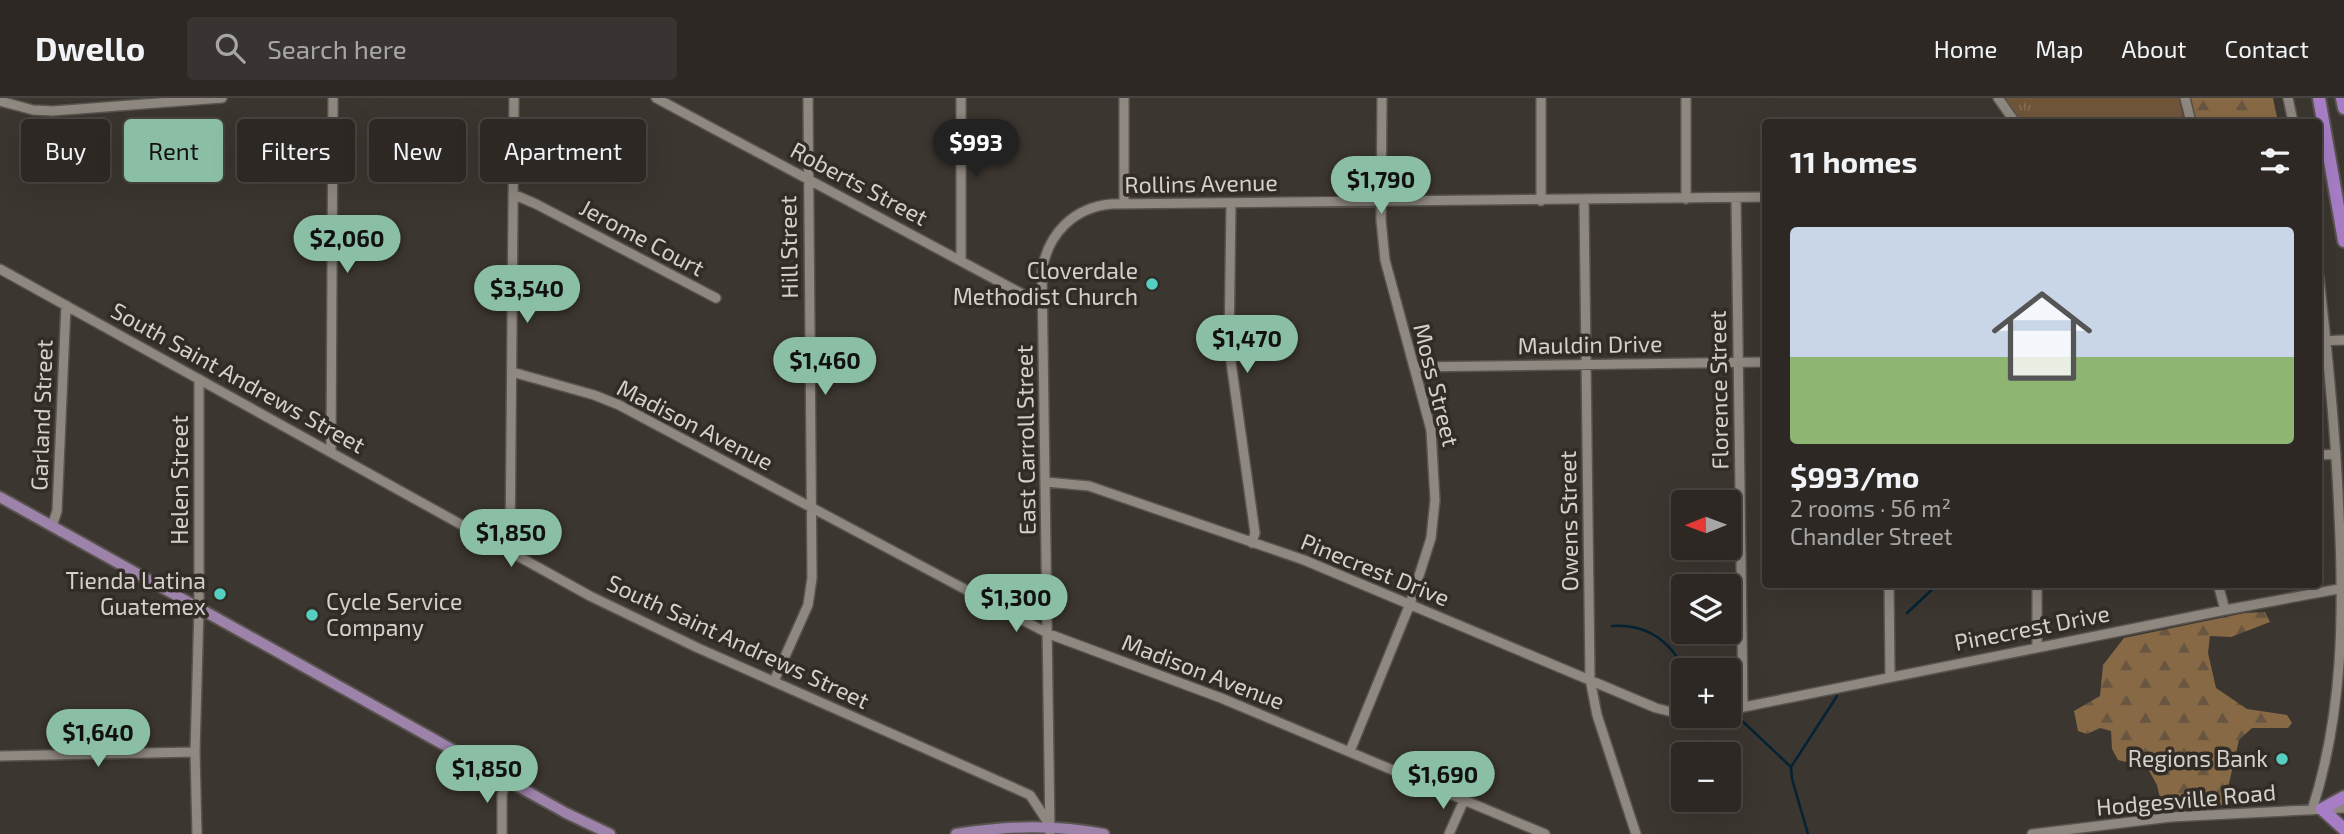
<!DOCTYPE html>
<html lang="en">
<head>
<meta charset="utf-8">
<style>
  :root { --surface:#2d2824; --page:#393431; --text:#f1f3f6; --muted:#a7a6a6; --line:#484441; --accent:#8abfa5 }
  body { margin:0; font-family:"Exo 2",sans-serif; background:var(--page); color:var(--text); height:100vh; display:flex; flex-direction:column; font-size:26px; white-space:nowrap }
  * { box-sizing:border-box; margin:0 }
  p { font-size:23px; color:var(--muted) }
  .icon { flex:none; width:38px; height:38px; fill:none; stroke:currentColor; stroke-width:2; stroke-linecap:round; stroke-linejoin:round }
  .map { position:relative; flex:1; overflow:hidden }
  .panel { position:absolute; left:1762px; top:21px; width:560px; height:469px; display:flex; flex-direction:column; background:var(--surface); border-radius:7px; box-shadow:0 7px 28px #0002,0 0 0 2px var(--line) }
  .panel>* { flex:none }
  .guide { position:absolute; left:21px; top:21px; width:665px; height:63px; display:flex; gap:14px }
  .needle { width:46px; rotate:269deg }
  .tools { position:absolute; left:1671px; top:392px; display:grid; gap:14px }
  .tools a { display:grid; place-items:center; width:70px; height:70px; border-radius:7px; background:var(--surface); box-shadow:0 7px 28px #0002,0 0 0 2px var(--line); font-size:35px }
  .price { position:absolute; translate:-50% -60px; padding:0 16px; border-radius:24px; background:var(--accent); color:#111; font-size:23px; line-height:46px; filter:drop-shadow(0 2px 4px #0008) }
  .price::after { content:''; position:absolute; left:50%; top:42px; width:21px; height:16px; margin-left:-10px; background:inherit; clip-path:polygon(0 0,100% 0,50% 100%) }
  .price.current { background:#222; color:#fff }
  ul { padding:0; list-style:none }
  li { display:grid; align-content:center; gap:14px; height:371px; padding:0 28px }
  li+li { border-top:2px solid var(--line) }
  li span { display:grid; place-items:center; height:217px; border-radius:7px; color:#555 }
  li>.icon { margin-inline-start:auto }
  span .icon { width:126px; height:126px; fill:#fffc; stroke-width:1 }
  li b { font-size:30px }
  h2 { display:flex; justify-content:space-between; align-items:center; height:84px; padding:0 28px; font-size:30px }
  .tag { padding:0 24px; border-radius:7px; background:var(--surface); box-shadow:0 7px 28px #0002,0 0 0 2px var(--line); font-size:24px; line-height:63px }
  .tag.current { background:var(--accent); color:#111 }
  header { display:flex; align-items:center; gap:42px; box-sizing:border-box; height:98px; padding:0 35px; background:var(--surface); border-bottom:2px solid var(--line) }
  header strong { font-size:33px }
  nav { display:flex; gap:38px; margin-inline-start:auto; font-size:24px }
  .search { width:490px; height:63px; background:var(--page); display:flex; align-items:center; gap:18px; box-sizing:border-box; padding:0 24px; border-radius:7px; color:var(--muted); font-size:26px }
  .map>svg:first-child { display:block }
  .grass { fill:url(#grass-tufts) }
  .forest { fill:url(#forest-firs) }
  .pitch { fill:#705639 }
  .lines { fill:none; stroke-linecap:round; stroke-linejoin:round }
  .stream { stroke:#032335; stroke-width:2.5 }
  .minor-casing { stroke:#58534e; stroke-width:12 }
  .major-casing { stroke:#58534e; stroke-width:14 }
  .highway-casing { stroke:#58534e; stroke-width:16 }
  .minor { stroke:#8f8880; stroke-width:9 }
  .major { stroke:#9d82aa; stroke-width:10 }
  .highway { stroke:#a77ec6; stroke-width:12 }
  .poi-dot { fill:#56cec2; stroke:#322c26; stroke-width:2.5 }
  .labels { text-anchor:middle; stroke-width:7; stroke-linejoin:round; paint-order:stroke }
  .street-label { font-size:23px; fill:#d4d0cc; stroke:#322c26 }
  .poi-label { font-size:23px; fill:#d4d0cc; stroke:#322c26; text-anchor:end }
</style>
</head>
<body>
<header>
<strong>Dwello</strong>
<div class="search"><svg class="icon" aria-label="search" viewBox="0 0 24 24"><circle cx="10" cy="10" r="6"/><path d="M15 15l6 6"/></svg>Search here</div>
<nav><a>Home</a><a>Map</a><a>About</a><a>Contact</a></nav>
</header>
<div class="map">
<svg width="2344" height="736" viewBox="0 0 2344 736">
  <defs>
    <pattern id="grass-tufts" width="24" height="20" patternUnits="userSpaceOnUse" patternTransform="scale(1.75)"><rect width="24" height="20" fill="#705639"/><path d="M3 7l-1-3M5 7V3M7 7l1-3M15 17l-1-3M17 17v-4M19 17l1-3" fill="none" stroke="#846d54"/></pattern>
    <pattern id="forest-firs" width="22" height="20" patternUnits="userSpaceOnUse" patternTransform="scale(1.75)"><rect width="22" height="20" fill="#886945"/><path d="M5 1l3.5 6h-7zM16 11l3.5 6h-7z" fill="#685641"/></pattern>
  </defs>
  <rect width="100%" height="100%" fill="#3c3630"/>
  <path class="grass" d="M2005,0h174l5,24h-162z"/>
  <path class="forest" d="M2191,0h82l5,24h-82z
    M2265,514l5,10 -39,15 -21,-1 -2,17 8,35 31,21 40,6 5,8 -4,5h-36l-13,12 -15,65 -20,-1 -42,3 -5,-22 -10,-18 -29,-7 -6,-11 -1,-18 -11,-3 -13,6 -9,-3 -4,-20 26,-15 3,-31 21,-27 121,-25z"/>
  <path class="pitch" d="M2048,0h119l4,24h-112z"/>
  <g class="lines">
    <path class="stream" d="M1907,515l31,-29
      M1612,528c28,-2 49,8 65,31
      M1738,619l53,50
      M1808,736l-16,-55 -1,-12 46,-71"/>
    <g class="minor-casing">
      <path id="minor" d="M656,0l387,207
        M1541,0v103
        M1686,0v101
        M1998,0l17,24
        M2185,0l6,24
        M2288,0l5,24
        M0,3l33,9 20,1 169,-13
        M513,96l23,10 180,94
        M1736,100l7,509
        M1584,102l6,479 7,36 39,119
        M1231,105l-2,145 26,185 -3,10
        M1124,106v-106
        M961,162v-162
        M0,171l590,327 108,52 332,147 19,29
        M2319,243l25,-1
        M1415,269l351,-5
        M512,274l82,23 25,10 430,229 172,64 324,136
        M331,353l2,-353
        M2319,357l17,-1
        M1046,384l43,4 215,74 352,148 28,7
        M52,428l5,-15 9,-206
        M510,453l4,-453
        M1889,486l1,92
        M2037,486v63
        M2218,486l7,26
        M774,583l34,-76 4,-27 -4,-480
        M1729,612l496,-100 119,-22
        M1350,653l60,-147 21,-66 4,-38 -4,-70 -46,-170 -4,-40 1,-122
        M0,658l195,-4
        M2312,712c31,-96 32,-195 27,-295 -3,-79 -11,-159 -20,-238
        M197,736l-2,-82 4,-144v-229
        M502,736v-39l4,-16
        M1050,736l-8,-562c5,-38 32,-65 70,-68l654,-7
        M1449,736l15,-34
        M2032,736l139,-17 173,-9"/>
    </g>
    <g class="major-casing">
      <path id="major" d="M0,399l566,316 44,21
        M956,736c51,-8 97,-10 148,0"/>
    </g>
    <g class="highway-casing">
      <path id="highway" d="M2319,0l25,143
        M2342,0l2,10
        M2344,699l-22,12 22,20"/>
    </g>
    <use href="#minor" class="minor"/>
    <use href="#major" class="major"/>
    <use href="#highway" class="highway"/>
  </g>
  <g class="poi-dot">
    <circle cx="1152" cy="186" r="7"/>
    <circle cx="220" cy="496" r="7"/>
    <circle cx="312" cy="517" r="7"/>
    <circle cx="2282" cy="661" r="7"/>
  </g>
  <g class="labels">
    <g class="street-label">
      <text transform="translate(859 86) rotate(28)" y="8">Roberts Street</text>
      <text transform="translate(1201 86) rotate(-1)" y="8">Rollins Avenue</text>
      <text transform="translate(642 140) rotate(28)" y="8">Jerome Court</text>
      <text transform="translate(789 149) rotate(-91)" y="8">Hill Street</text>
      <text transform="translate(1590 247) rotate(-1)" y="8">Mauldin Drive</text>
      <text transform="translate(238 280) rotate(29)" y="8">South Saint Andrews Street</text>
      <text transform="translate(1436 287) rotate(76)" y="8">Moss Street</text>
      <text transform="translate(1719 292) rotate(-91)" y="8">Florence Street</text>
      <text transform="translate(42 317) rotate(-88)" y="8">Garland Street</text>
      <text transform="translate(695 327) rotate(27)" y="8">Madison Avenue</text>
      <text transform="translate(1026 342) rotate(-91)" y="8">East Carroll Street</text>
      <text transform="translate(180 382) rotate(-90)" y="8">Helen Street</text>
      <text transform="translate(1569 423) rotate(-91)" y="8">Owens Street</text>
      <text transform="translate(1375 472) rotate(22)" y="8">Pinecrest Drive</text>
      <text transform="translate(2032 530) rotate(-11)" y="8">Pinecrest Drive</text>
      <text transform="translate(738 544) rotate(25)" y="8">South Saint Andrews Street</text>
      <text transform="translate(1203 574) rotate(21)" y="8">Madison Avenue</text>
      <text transform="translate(2186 702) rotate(-5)" y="8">Hodgesville Road</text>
    </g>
    <g class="poi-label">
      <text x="1138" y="181">Cloverdale<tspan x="1138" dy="26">Methodist Church</tspan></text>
      <text x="206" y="491">Tienda Latina<tspan x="206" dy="26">Guatemex</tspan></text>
      <text x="326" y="512" text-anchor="start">Cycle Service<tspan x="326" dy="26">Company</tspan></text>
      <text x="2268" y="669">Regions Bank</text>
    </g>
  </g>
</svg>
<div class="tools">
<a><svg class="needle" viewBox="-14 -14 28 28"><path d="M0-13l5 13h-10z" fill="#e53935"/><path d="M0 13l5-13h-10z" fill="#a7a6a6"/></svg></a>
<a><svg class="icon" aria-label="layers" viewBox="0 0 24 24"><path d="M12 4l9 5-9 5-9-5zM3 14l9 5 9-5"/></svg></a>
<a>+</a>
<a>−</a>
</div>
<b class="price current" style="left:976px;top:81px">$993</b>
<b class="price" style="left:1381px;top:118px">$1,790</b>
<b class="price" style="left:347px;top:177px">$2,060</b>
<b class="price" style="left:527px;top:227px">$3,540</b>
<b class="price" style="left:1247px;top:277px">$1,470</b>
<b class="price" style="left:825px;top:299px">$1,460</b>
<b class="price" style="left:511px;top:471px">$1,850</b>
<b class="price" style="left:1016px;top:536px">$1,300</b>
<b class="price" style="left:98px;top:671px">$1,640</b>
<b class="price" style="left:487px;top:707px">$1,850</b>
<b class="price" style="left:1443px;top:713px">$1,690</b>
<div class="guide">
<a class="tag">Buy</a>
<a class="tag current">Rent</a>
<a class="tag">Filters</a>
<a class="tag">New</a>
<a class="tag">Apartment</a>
</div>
<section class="panel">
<h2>11 homes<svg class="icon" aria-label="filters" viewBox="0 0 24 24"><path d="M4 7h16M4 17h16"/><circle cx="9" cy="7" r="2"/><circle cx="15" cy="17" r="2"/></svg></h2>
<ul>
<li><span style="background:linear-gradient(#c9d6e8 60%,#8fb573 0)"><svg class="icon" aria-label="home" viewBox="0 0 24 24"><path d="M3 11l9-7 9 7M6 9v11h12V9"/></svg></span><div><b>$993/mo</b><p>2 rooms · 56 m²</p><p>Chandler Street</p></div></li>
</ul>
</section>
</div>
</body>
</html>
